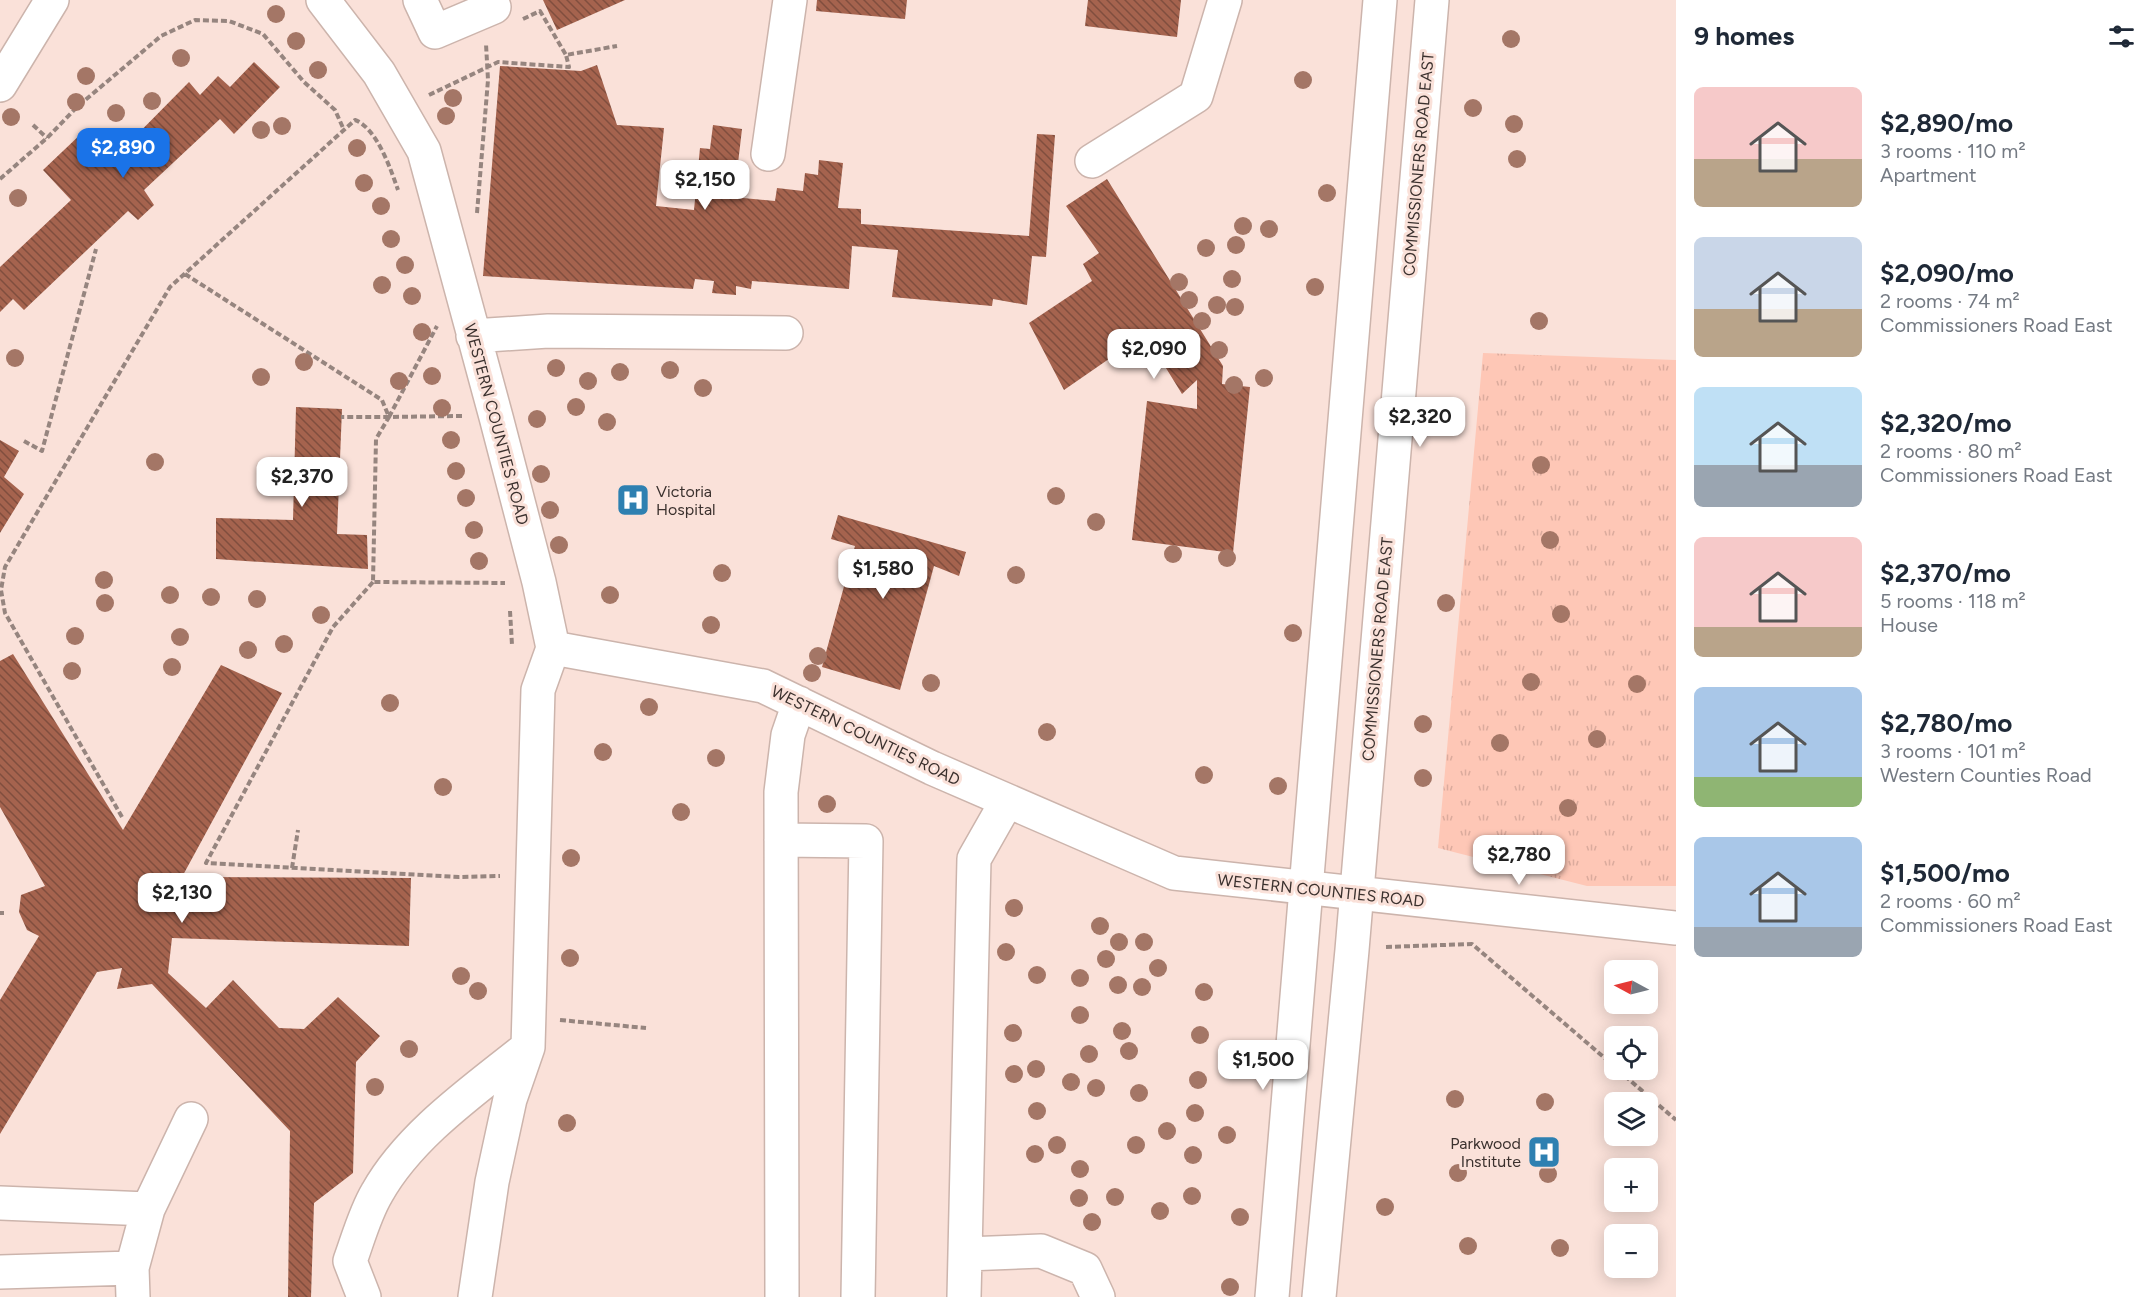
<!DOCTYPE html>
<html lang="en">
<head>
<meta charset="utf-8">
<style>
  :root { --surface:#fff; --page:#f6f6f7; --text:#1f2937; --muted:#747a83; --accent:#1a73e8 }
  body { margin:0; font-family:Figtree,sans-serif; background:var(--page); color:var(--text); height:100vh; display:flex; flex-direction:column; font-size:22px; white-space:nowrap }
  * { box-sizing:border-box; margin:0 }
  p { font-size:20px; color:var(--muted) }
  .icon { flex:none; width:33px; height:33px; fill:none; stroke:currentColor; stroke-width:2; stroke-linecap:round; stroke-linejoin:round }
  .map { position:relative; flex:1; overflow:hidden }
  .side { display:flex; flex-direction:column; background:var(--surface); width:480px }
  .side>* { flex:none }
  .needle { width:39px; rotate:277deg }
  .buttons { position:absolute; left:1604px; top:960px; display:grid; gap:12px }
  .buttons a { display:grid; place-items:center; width:54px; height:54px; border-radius:9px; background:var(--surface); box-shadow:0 3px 15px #0003; font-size:30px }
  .price { position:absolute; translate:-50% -51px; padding:0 14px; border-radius:12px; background:#fff; color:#222; font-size:20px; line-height:39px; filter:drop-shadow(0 2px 3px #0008) }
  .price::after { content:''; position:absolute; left:50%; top:36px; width:18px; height:14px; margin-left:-9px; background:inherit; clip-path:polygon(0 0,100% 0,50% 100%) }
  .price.current { background:var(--accent); color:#fff }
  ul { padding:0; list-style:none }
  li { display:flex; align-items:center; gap:18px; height:150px; padding:0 18px }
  li span { display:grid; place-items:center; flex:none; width:168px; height:120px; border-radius:9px; color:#555 }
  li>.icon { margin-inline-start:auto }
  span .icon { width:72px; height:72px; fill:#fffc; stroke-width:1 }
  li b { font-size:26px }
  h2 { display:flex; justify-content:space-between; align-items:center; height:72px; padding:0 18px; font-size:26px }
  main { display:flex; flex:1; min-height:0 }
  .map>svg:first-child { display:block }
  .grass { fill:url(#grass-tufts) }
  .building { fill:url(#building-back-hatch) }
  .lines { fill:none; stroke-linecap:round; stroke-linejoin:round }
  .minor-casing { stroke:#ccb4ac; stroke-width:36 }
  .major-casing { stroke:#ccb4ac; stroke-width:36 }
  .path { stroke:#96857f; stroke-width:4; stroke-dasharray:6 3; stroke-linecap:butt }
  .minor { stroke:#fff; stroke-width:33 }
  .major { stroke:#fff; stroke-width:33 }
  .tree { fill:#a47666 }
  .labels { text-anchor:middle; stroke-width:6; stroke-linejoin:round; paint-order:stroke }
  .street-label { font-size:16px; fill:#3b312e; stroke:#fae1d9 }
  .poi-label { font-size:16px; fill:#3b312e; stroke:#fae1d9; text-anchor:start }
</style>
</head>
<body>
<main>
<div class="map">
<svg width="1676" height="1297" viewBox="0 0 1676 1297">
  <defs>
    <pattern id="grass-tufts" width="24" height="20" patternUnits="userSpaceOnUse" patternTransform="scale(1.5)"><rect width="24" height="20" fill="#fec7b6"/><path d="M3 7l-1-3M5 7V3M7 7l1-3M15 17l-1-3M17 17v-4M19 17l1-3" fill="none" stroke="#dbab9d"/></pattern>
    <pattern id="building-back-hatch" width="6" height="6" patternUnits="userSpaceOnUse" patternTransform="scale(1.5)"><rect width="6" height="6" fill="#a5634e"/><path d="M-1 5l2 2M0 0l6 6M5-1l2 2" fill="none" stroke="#804e3e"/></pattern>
  </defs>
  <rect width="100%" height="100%" fill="#fae1d9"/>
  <path class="grass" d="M1483,353l193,7v526h-89l-149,-38z"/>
  <path class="building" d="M543,0h82l-68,30z
    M817,0h90l-2,19 -89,-8z
    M1088,0h93l-4,37 -92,-11z
    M254,62l26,25 -46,47 -14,-15 -76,71 10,15 -16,15 -10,-9 -104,99 -11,-11 -13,13v-45l71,-67 -28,-30 40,-38 28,29 78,-79 11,13 18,-19 12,11z
    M597,65l20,60 47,3 -8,78 38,4 6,-62 10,1 3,-24 29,4 -5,43h9l-3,26 32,3 2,-13 26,3 2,-18 13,2 1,-15 24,3 -5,45 23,1v15l168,12 8,-102 18,1 -9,122 -14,-1 -5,49 -34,-6 -1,7 -100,-9 6,-47 -46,-4 -3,43 -97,-8 -1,8 -15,-3v9l-24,-2 2,-12 -19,-2 -2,10 -210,-13 17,-210 81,5z
    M1107,179l116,187 -1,18 28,3 -17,166 -101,-13 15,-139 50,8v-29l-15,14 -37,-60 -81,56 -35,-67 63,-42 -9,-17 16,-11 -33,-47z
    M296,407l46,2 -5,125 30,1 1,34 -152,-10v-41l77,2z
    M0,440l19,11 -15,26 20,17 -24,39z
    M838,515l128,37 -7,24 -25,-10 -34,124 -78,-23 33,-121 -24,-7z
    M13,654l110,176 98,-165 61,28 -100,184 229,1 -2,68 -237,-8 -4,35 38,35 27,-28 46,48 25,1 34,-32 42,39 -24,26 -3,111 -39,30 -3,94h-23l2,-166 -138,-147 -35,5 5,-21 -25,4 -97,162v-134l39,-64 -12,-6 -8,-18 2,-17 24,-9 -45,-79v-146z"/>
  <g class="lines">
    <g class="minor-casing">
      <path id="minor" d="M323,0l56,73 45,78 72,266 43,165 14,66 210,38 169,82 242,105 502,55
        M420,0l15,32 59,-25 -3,-7
        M0,85l52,-85
        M768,154l22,-154
        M1092,161l104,-65 29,-96
        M473,336l75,-5 238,2
        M781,840l85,1 -8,456
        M0,1203l148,6 43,-90
        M966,1254l75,-3 44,18 13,28
        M0,1272l132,-4
        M133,1297l-1,-29 16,-59
        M364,1297l-14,-36c8,-22 15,-48 27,-68 33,-59 99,-104 151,-146
        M475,1297l17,-115 18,-83 18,-52 10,-357 15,-42
        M782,1297l-1,-505 7,-57 11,-32
        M964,1297l10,-438 33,-58"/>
    </g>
    <g class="major-casing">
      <path id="major" d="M1272,1297l108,-1297
        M1319,1297l33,-347 80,-950"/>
    </g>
    <path class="path" d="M523,19l17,-8 26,44 51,-9
      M429,95l69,-33 71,5 -3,-12
      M33,125l14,13
      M0,179l47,-41 30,-31 84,-71 34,-16 34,1 34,13 41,48 31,28 9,20
      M477,213l11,-133 -2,-36
      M185,274l197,126 7,17h-48
      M462,416l-73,1 -13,22 -3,143 132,1
      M389,417l48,-91
      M24,441l18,10 54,-202
      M373,582l-40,45 -127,236 253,14 41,-1
      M510,611l2,34
      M122,817l-117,-204 -4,-23 4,-23 165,-280 185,-167c22,8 36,50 43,70
      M292,868l6,-38
      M0,913h4
      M1386,947l86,-3 142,122
      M560,1020l86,8
      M1618,1070l58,50"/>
    <use href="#minor" class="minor"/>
    <use href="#major" class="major"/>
  </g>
  <g class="tree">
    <circle cx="276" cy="14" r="9"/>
    <circle cx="1511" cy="39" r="9"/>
    <circle cx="296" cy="41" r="9"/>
    <circle cx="181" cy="58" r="9"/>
    <circle cx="318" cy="70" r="9"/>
    <circle cx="86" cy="76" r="9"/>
    <circle cx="1303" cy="80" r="9"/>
    <circle cx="453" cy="98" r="9"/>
    <circle cx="152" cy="101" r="9"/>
    <circle cx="76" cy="102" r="9"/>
    <circle cx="1473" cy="108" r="9"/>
    <circle cx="116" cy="113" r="9"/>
    <circle cx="446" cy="116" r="9"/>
    <circle cx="11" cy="117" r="9"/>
    <circle cx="1514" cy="124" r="9"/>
    <circle cx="282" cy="126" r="9"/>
    <circle cx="261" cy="130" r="9"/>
    <circle cx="357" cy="148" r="9"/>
    <circle cx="1517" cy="159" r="9"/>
    <circle cx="364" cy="183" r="9"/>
    <circle cx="1327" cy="193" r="9"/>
    <circle cx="18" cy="198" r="9"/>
    <circle cx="381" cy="206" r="9"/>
    <circle cx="1243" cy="226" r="9"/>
    <circle cx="1269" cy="229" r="9"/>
    <circle cx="391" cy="239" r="9"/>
    <circle cx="1236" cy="245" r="9"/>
    <circle cx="1206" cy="248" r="9"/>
    <circle cx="405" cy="265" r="9"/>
    <circle cx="1232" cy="279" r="9"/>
    <circle cx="1179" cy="282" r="9"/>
    <circle cx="382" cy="285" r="9"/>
    <circle cx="1315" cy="287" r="9"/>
    <circle cx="412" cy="296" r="9"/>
    <circle cx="1189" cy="300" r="9"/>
    <circle cx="1217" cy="305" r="9"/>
    <circle cx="1235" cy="307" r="9"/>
    <circle cx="1202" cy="321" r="9"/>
    <circle cx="1539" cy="321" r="9"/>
    <circle cx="422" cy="332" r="9"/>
    <circle cx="1219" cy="350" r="9"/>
    <circle cx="15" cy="358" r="9"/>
    <circle cx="304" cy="362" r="9"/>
    <circle cx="556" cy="368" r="9"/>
    <circle cx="670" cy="370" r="9"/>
    <circle cx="620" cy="372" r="9"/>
    <circle cx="432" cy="376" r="9"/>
    <circle cx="261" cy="377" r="9"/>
    <circle cx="1264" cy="378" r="9"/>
    <circle cx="399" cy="381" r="9"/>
    <circle cx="588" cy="381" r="9"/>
    <circle cx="1234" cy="385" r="9"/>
    <circle cx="703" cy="388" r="9"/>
    <circle cx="576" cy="407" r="9"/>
    <circle cx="442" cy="408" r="9"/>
    <circle cx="1448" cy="418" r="9"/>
    <circle cx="537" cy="419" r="9"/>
    <circle cx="607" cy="422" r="9"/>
    <circle cx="451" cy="440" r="9"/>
    <circle cx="155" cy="462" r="9"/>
    <circle cx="1541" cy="465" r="9"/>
    <circle cx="456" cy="471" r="9"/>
    <circle cx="541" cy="474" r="9"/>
    <circle cx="1056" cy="496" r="9"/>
    <circle cx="466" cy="498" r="9"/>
    <circle cx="550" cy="510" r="9"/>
    <circle cx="1096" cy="522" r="9"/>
    <circle cx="474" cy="530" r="9"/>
    <circle cx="1550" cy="540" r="9"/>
    <circle cx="559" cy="545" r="9"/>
    <circle cx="1173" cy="554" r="9"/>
    <circle cx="1227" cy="558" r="9"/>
    <circle cx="479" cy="561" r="9"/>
    <circle cx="722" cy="573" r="9"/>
    <circle cx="1016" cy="575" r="9"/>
    <circle cx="104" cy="580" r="9"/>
    <circle cx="170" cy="595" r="9"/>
    <circle cx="610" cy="595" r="9"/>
    <circle cx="211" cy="597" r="9"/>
    <circle cx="257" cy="599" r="9"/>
    <circle cx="105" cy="603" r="9"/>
    <circle cx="1446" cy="603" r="9"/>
    <circle cx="1561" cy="614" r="9"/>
    <circle cx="321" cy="615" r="9"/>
    <circle cx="711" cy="625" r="9"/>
    <circle cx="1293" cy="633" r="9"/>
    <circle cx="75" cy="636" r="9"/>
    <circle cx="180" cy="637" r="9"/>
    <circle cx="284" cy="644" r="9"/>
    <circle cx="248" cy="650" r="9"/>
    <circle cx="818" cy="656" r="9"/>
    <circle cx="172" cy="667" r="9"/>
    <circle cx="72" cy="671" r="9"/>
    <circle cx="812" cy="673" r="9"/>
    <circle cx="1531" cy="682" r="9"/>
    <circle cx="931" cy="683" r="9"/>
    <circle cx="1637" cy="684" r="9"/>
    <circle cx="390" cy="703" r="9"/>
    <circle cx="649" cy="707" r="9"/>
    <circle cx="1423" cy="724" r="9"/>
    <circle cx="1047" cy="732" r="9"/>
    <circle cx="1597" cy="739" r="9"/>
    <circle cx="1500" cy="743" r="9"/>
    <circle cx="603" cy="752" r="9"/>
    <circle cx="716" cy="758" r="9"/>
    <circle cx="1204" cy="775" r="9"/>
    <circle cx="1423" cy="778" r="9"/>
    <circle cx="1278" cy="786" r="9"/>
    <circle cx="443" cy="787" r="9"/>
    <circle cx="827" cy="804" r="9"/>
    <circle cx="1568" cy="808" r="9"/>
    <circle cx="681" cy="812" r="9"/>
    <circle cx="571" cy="858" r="9"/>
    <circle cx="1014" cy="908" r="9"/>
    <circle cx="1100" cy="926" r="9"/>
    <circle cx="1119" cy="942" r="9"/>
    <circle cx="1144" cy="942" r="9"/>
    <circle cx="1006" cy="952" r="9"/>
    <circle cx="570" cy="958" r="9"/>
    <circle cx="1106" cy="959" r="9"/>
    <circle cx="1158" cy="968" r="9"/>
    <circle cx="1037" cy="975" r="9"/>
    <circle cx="461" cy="976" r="9"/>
    <circle cx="1080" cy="978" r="9"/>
    <circle cx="1118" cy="985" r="9"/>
    <circle cx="1142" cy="987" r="9"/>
    <circle cx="478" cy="991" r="9"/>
    <circle cx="1204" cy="992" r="9"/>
    <circle cx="1080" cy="1015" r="9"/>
    <circle cx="1122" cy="1031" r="9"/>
    <circle cx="1013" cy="1033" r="9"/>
    <circle cx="1200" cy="1035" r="9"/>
    <circle cx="409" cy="1049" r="9"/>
    <circle cx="1129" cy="1051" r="9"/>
    <circle cx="1089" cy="1054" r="9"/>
    <circle cx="1036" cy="1069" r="9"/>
    <circle cx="1014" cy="1074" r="9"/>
    <circle cx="1198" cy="1080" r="9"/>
    <circle cx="1071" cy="1082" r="9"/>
    <circle cx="375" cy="1087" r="9"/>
    <circle cx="1096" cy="1088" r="9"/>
    <circle cx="1139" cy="1093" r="9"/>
    <circle cx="1455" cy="1099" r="9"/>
    <circle cx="1545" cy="1102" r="9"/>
    <circle cx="1037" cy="1111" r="9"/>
    <circle cx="1195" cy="1113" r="9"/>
    <circle cx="567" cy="1123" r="9"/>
    <circle cx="1167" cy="1131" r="9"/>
    <circle cx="1227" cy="1135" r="9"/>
    <circle cx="1057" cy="1145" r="9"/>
    <circle cx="1136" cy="1145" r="9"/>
    <circle cx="1035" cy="1154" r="9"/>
    <circle cx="1193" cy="1155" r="9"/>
    <circle cx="1080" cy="1169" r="9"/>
    <circle cx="1458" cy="1173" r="9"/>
    <circle cx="1548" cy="1174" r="9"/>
    <circle cx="1192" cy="1196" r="9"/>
    <circle cx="1115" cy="1197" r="9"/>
    <circle cx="1079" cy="1198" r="9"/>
    <circle cx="1385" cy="1207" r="9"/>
    <circle cx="1160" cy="1211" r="9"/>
    <circle cx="1240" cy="1217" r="9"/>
    <circle cx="1092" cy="1222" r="9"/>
    <circle cx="1468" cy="1246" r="9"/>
    <circle cx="1560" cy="1248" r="9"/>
    <circle cx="1230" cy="1287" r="9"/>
  </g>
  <defs>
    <g id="hospital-square" transform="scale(1.725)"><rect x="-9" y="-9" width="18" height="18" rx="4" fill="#2e80b1" stroke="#fae1d9"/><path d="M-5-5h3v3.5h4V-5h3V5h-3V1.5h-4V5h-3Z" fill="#fff"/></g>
  </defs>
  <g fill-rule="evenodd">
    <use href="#hospital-square" x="633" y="500"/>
    <use href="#hospital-square" x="1544" y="1152"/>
  </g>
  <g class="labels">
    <g class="street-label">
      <text transform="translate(1418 164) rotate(-85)" y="6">COMMISSIONERS ROAD EAST</text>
      <text transform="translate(497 424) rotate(75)" y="6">WESTERN COUNTIES ROAD</text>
      <text transform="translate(1377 649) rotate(-85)" y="6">COMMISSIONERS ROAD EAST</text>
      <text transform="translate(866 735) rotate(26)" y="6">WESTERN COUNTIES ROAD</text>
      <text transform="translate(1321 890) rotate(6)" y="6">WESTERN COUNTIES ROAD</text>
    </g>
    <g class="poi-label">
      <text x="656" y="497">Victoria<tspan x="656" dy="18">Hospital</tspan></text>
      <text x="1521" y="1149" text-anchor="end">Parkwood<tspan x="1521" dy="18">Institute</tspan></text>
    </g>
  </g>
</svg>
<div class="buttons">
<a><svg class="needle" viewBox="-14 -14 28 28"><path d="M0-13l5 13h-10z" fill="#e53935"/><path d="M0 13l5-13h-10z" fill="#747a83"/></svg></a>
<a><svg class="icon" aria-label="locate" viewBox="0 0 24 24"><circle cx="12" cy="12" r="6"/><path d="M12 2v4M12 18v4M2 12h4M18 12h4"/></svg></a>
<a><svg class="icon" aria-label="layers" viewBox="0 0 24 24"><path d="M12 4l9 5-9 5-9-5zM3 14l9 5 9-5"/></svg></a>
<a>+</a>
<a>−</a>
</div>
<b class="price current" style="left:123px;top:179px">$2,890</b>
<b class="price" style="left:705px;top:211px">$2,150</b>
<b class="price" style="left:1154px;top:380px">$2,090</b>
<b class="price" style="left:1420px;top:448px">$2,320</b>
<b class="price" style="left:302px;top:508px">$2,370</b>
<b class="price" style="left:883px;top:600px">$1,580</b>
<b class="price" style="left:1519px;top:886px">$2,780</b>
<b class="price" style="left:182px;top:924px">$2,130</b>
<b class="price" style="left:1263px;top:1091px">$1,500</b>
</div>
<section class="side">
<h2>9 homes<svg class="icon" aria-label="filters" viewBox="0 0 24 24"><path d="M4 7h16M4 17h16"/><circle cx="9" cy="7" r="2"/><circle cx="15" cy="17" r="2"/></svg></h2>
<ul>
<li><span style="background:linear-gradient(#f6c9c9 60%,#b9a48a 0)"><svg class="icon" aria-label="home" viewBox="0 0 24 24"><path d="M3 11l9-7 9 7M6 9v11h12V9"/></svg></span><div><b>$2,890/mo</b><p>3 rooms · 110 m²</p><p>Apartment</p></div></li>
<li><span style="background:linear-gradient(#c9d6e8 60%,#b9a48a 0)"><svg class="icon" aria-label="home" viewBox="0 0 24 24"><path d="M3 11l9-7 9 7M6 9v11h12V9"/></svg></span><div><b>$2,090/mo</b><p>2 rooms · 74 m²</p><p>Commissioners Road East</p></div></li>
<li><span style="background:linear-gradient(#bfe0f5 65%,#9aa5b1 0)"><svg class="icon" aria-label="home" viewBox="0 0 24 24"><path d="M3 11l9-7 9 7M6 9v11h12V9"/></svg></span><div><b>$2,320/mo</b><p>2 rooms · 80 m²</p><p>Commissioners Road East</p></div></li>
<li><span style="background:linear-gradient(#f6c9c9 75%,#b9a48a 0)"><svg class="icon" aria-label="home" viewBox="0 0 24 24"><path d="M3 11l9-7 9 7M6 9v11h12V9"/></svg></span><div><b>$2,370/mo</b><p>5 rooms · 118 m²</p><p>House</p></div></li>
<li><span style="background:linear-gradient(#a9c7e8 75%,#8fb573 0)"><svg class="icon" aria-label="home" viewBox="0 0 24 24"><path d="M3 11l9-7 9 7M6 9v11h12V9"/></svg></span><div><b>$2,780/mo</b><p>3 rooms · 101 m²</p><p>Western Counties Road</p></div></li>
<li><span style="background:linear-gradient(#a9c7e8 75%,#9aa5b1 0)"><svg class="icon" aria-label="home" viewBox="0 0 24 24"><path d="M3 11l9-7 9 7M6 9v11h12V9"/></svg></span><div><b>$1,500/mo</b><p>2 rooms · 60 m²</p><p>Commissioners Road East</p></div></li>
</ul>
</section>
</main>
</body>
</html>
